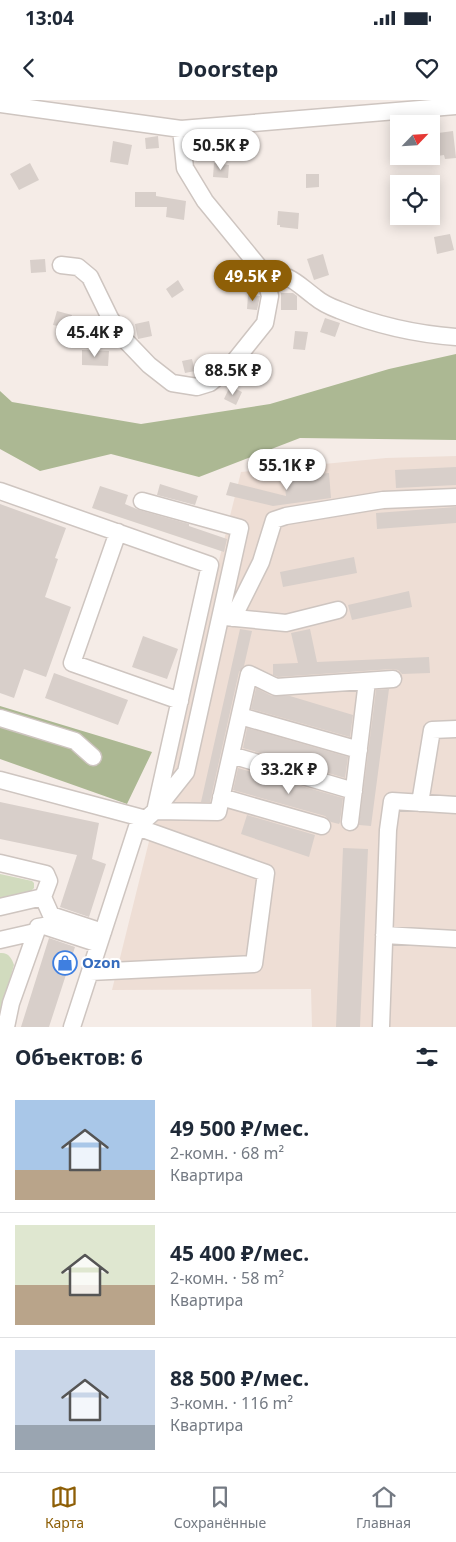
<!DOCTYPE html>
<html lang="ru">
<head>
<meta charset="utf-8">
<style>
  :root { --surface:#fff; --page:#f6f6f7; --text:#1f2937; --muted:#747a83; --line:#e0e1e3; --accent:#8e5f07 }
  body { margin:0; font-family:"Noto Sans",sans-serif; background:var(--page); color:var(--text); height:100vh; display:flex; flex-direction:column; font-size:19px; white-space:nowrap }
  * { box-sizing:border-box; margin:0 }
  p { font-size:16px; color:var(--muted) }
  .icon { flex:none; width:28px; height:28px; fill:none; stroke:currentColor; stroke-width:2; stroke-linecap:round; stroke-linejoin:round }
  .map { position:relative; height:927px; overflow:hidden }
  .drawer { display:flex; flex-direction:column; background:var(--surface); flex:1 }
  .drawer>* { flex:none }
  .needle { width:32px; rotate:65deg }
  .controls { position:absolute; left:390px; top:15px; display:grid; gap:10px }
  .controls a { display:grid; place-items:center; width:50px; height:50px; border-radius:0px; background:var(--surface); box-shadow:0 2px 12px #0003; font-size:25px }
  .price { position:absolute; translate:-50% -42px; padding:0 11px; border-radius:18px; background:#fff; color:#222; font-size:16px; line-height:32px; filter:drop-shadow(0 1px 2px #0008) }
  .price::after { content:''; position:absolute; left:50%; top:30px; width:15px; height:11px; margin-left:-8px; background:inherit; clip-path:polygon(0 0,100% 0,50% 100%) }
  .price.selected { background:var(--accent); color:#fff }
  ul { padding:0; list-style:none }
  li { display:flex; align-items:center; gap:15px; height:125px; padding:0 15px }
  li+li { border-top:1px solid var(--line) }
  li span { display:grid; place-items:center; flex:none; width:140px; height:100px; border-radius:0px; color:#555 }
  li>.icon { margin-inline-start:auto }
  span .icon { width:60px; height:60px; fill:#fffc; stroke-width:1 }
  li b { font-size:21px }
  h2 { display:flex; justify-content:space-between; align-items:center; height:60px; padding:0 15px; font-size:21px }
  .status { display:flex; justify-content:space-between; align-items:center; height:35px; padding:0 25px; background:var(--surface); direction:ltr }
  .status svg { height:14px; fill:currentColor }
  header { display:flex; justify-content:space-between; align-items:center; height:65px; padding:0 15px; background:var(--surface); font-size:22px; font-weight:700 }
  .tab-bar { display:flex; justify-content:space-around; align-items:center; height:70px; border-top:1px solid var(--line); background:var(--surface); font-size:14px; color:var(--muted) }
  .tab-bar a { display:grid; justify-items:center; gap:2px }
  .tab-bar .selected { color:var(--accent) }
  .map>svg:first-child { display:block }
  .built { fill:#eeded5 }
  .green { fill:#d1dbbe }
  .forest { fill:#acb893 }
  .building { fill:#d8cfca }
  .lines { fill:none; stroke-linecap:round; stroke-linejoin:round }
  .minor-casing { stroke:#cec5c0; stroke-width:19 }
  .minor { stroke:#fff; stroke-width:16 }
  .labels { text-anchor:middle; stroke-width:4; stroke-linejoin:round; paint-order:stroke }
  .shop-label { font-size:15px; font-weight:bold; fill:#366cbe; stroke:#fff; text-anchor:start }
</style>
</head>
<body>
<div class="status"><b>13:04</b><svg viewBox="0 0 49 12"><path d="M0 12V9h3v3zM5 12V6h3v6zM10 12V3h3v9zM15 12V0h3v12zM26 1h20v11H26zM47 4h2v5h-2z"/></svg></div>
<header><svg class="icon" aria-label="back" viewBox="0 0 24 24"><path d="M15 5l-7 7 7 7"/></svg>Doorstep<svg class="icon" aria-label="heart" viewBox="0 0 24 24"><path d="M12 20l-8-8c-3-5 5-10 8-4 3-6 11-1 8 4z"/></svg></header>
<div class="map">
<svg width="456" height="927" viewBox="0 0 456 927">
  <rect width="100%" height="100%" fill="#f5ece7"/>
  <path class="built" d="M456,356v571h-144l-1,-38 -199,1 129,-518 145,-14z"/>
  <path class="green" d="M0,774l32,7 2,2v5l-4,4 -30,7z
    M0,853c8,-1 12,5 14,12l-14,49z"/>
  <path class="forest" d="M456,254v86l-156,-2 -101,39 -88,-23 -71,17 -40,-22v-58l12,11 129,22 129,-20 119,-35z
    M0,606l152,46 -25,52 -127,-45z"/>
  <path class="building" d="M453,31l3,27 -11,1 -1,-4 -13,2v-23z
    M158,36l1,12 -13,1 -1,-11z
    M113,41l19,4 -4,20 -18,-3z
    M30,63l9,17 -20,10 -9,-16z
    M214,63l15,2 -1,13 -15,-1z
    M306,74h13v13l-13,1z
    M135,92h21v4l30,5 -2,19 -18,-3 1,-10h-32z
    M278,111l21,2 -1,16 -18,-2v-2h-3z
    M450,134l4,16 -17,4 -3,-17z
    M323,154l6,21 -15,5 -7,-21z
    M45,159l1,13 -15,1 -1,-13z
    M178,180l6,10 -12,8 -6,-9z
    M281,193h12l4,3v14h-16z
    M248,195l12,1 -3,14 -10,-1z
    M57,211l15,4 -4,13 -15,-3z
    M325,218l15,5 -5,14 -15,-5z
    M149,221l3,15 -14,3 -3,-15z
    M295,231l13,1 -3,18 -12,-1z
    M82,250l27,1 -1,15 -26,-1z
    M192,259l3,12 -10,2 -3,-12z
    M230,286l12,6 -6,13 -12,-6z
    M456,367v18l-60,3 -1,-18z
    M329,373l2,25 -58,8 -47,-11 4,-13 56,14 -2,-18z
    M160,384l38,12 -3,9 -38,-10z
    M100,386l28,9 -3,9 14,6 50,14v2l38,13 -3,13 -132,-44z
    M0,404l66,24 -11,30 3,1 -13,38 26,10 -25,70 -22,-8 -10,29 -14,-5z
    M456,407v16l-79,6 -1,-16z
    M354,457l3,16 -74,14 -3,-15z
    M409,491l3,16 -60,13 -4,-15z
    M240,529l12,2 -8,35 -5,6 -29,130h-9z
    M310,529l7,33 112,-5 1,16 -28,1 -4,-4 -6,-1 -114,8 -5,-2v-11l25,-1 -7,-30z
    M143,536l35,13 -11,30 -35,-12z
    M54,573l74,27 -10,25 -73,-27z
    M256,588l16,8h18l63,19 -3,22 -99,-28z
    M389,589l-18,137 -12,-1 17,-135z
    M247,628l101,29 -3,21 -102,-30z
    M238,668l105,30 -3,24 -1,2 -8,-2 -6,-6 -92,-26z
    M0,702l99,21 -7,36 14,5 -17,53 -29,-10 17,-52 -77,-16z
    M247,715l68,20 -6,22 -68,-23z
    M343,748l25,1 -8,178h-24z
    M49,838l26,9 -26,80h-28z"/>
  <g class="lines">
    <g class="minor-casing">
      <path id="minor" d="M0,4l181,25 275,-23
        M61,165l17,2 12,10 20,41 16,23 23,24 23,18 25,4 13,-4 19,-15 36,-45 5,-27 -6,-23 -59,-72 -20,-33 -4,-39
        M264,173c27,1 31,9 51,24 7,6 16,10 24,13 37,15 77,24 117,27
        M0,391l210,74 -54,242
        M118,432l-46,131 108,38
        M225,517l61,6 52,-13
        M233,518l28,-56 13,-42 12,-4 97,-16 73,-3
        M240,616l119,34
        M0,618l75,23 18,16
        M231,655l123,36
        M0,680l146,39
        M221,697l101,29
        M420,703l12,-73 24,-1
        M155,711l63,1 31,-138 27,13 117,-8
        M350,722l17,-141
        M0,763l46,11 3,7 -6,16 8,18 52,17
        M0,807l43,-10
        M384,835l72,4
        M0,840l35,-8
        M90,872l164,-8 12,-91 -129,-46
        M6,927l5,-24 27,-76 6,-1 55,18
        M72,927l65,-200 18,-16 31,-39 54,-244 -98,-27
        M381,927l7,-197 4,-29 64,4"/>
    </g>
    <use href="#minor" class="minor"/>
  </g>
  <defs>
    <g id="shop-ring" transform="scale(1.25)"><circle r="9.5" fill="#fff" stroke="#3f7fe0" stroke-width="1.5"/><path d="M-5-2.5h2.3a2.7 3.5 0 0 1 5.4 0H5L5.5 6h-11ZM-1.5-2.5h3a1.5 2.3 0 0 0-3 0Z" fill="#3f7fe0"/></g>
  </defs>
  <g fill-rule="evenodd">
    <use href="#shop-ring" x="65" y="863"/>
  </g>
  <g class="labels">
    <g class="shop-label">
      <text x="82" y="868">Ozon</text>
    </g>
  </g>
</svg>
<div class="controls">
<a><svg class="needle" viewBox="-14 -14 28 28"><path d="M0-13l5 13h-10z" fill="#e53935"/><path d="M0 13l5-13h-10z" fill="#747a83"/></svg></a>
<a><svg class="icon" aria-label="locate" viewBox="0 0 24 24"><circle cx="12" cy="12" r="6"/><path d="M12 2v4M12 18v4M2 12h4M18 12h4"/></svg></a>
</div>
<b class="price" style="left:221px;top:71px">50.5K ₽</b>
<b class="price selected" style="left:253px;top:202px">49.5K ₽</b>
<b class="price" style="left:95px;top:258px">45.4K ₽</b>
<b class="price" style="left:233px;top:296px">88.5K ₽</b>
<b class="price" style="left:287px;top:391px">55.1K ₽</b>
<b class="price" style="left:289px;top:695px">33.2K ₽</b>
</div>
<section class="drawer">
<h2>Объектов: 6<svg class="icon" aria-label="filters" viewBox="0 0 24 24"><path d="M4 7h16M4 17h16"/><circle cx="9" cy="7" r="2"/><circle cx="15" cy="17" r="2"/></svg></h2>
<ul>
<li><span style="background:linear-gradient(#a9c7e8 70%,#b9a48a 0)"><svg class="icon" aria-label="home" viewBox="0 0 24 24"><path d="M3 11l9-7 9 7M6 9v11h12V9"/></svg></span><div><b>49 500 ₽/мес.</b><p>2-комн. · 68 m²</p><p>Квартира</p></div></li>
<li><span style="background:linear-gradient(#dfe7d0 60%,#b9a48a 0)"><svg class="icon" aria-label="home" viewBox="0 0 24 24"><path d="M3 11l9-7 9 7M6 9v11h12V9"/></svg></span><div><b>45 400 ₽/мес.</b><p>2-комн. · 58 m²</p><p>Квартира</p></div></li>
<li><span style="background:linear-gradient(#c9d6e8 75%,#9aa5b1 0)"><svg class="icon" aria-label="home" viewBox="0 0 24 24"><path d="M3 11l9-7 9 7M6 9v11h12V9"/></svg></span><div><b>88 500 ₽/мес.</b><p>3-комн. · 116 m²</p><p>Квартира</p></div></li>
</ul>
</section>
<nav class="tab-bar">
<a class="selected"><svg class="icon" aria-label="map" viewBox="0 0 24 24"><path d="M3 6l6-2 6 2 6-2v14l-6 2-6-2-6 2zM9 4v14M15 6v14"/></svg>Карта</a>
<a><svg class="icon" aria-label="saved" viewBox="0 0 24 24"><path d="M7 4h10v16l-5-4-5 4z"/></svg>Сохранённые</a>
<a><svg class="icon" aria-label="home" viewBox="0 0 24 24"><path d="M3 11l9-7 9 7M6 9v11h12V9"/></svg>Главная</a>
</nav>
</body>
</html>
